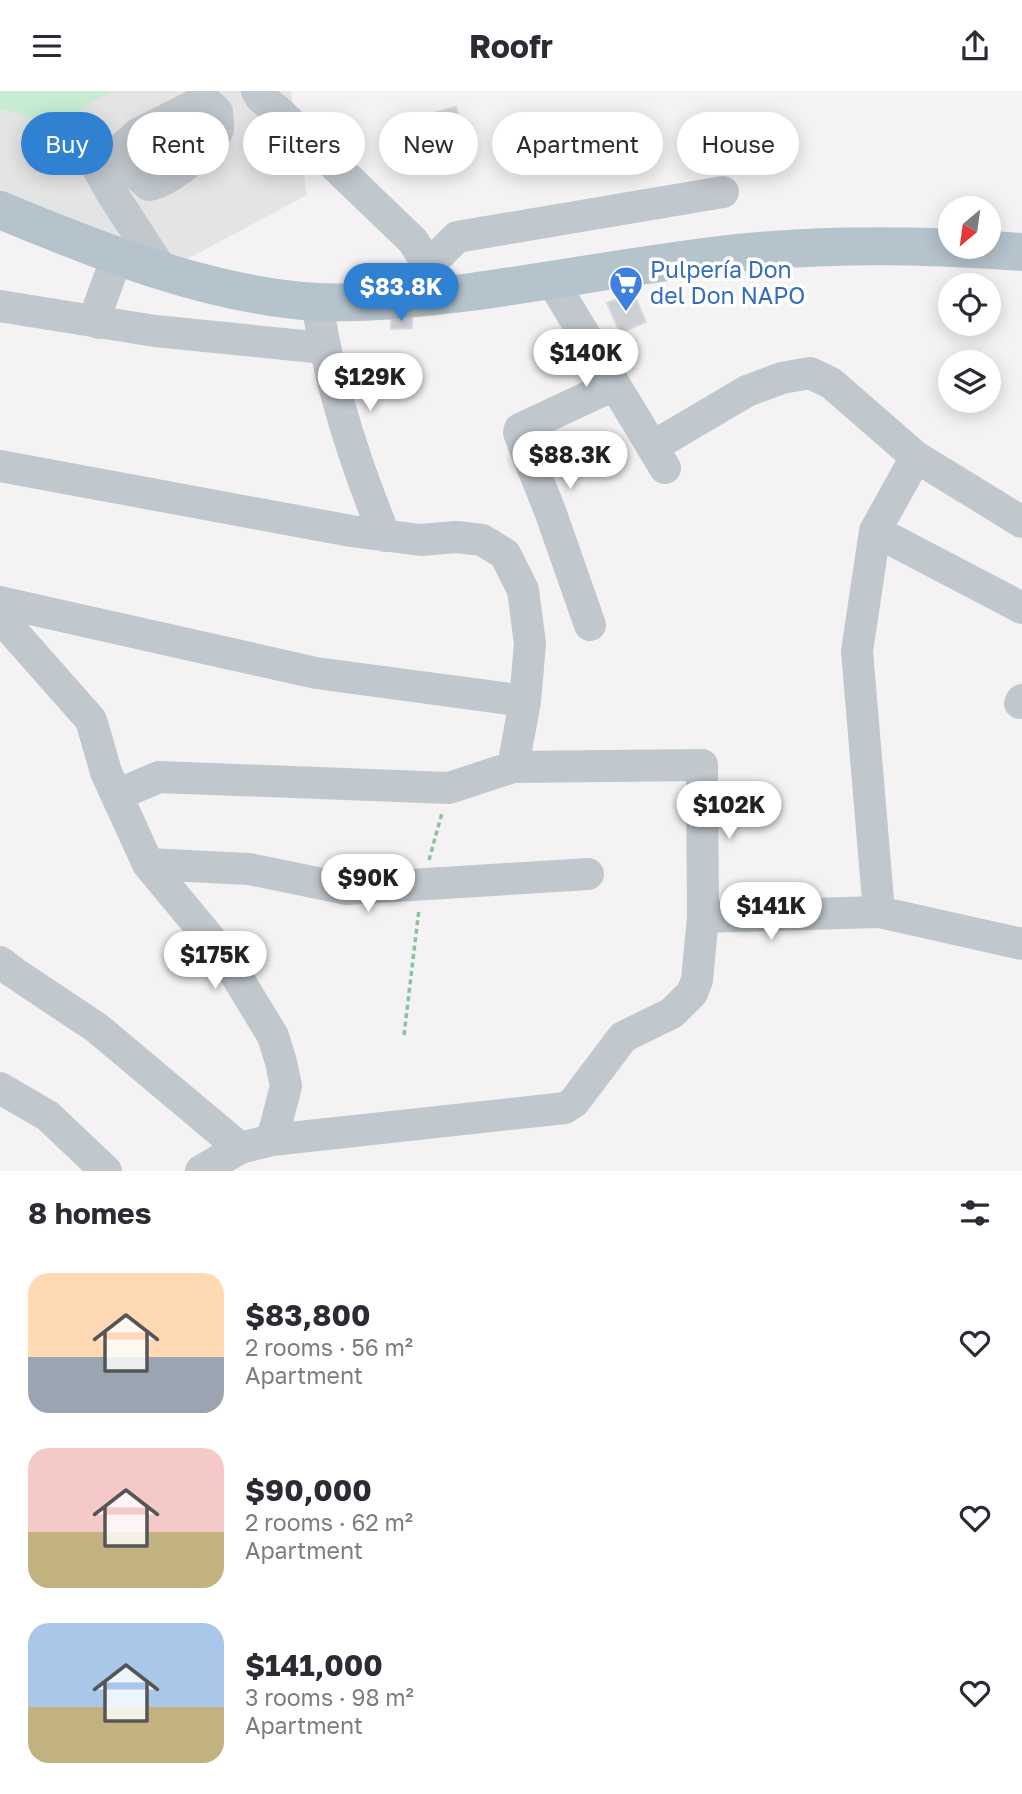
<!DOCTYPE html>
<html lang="en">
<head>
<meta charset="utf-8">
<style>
  :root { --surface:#fff; --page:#f7f7f7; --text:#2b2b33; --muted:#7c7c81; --accent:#3081d1 }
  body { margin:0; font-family:"Golos Text",sans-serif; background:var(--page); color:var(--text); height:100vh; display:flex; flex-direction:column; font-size:26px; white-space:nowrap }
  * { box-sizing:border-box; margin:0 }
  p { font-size:23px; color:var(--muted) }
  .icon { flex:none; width:38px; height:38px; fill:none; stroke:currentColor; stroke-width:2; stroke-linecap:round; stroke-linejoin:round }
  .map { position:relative; height:1080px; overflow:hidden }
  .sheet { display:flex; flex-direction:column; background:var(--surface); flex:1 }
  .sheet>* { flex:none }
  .top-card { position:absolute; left:21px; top:21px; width:980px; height:63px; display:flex; gap:14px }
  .needle { width:46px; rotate:209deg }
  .controls { position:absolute; left:938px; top:105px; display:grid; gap:14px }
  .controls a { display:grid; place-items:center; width:63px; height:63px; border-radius:50%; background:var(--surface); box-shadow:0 4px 18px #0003; font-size:35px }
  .price { position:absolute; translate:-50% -60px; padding:0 16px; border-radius:24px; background:#fff; color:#222; font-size:23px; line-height:46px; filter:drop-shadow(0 2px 4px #0008) }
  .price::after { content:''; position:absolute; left:50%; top:42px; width:21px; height:16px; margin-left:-10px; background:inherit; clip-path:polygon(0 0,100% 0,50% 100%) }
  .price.active { background:var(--accent); color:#fff }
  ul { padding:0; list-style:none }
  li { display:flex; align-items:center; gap:21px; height:175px; padding:0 28px }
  li span { display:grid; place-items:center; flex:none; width:196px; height:140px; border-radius:21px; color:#555 }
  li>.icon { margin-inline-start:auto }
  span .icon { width:84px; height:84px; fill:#fffc; stroke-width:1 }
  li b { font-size:30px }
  h2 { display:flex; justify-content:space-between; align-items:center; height:84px; padding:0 28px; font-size:30px }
  .pill { padding:0 24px; border-radius:32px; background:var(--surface); box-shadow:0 4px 18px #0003; font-size:24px; line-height:63px }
  .pill.active { background:var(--accent); color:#fff }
  header { display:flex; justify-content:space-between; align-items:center; height:91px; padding:0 28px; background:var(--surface); font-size:32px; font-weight:700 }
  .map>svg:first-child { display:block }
  .education { fill:#e5e4e4 }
  .green { fill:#c7ecd3 }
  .building { fill:#cdcfd4; stroke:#d7d9dd; stroke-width:2 }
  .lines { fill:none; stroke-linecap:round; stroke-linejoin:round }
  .path { stroke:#83c6a0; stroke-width:3.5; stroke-dasharray:5 3.5; stroke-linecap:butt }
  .minor { stroke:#c0c7cd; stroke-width:32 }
  .major { stroke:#b5c3cd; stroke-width:38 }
  .labels { text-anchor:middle; stroke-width:7; stroke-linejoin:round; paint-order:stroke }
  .shop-label { font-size:23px; fill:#366cbe; stroke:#fff; text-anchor:start }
</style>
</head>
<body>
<header><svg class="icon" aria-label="menu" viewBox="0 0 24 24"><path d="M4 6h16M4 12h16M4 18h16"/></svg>Roofr<svg class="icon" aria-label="share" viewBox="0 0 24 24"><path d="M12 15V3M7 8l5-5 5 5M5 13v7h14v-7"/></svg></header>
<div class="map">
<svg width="1022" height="1080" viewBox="0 0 1022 1080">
  <rect width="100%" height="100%" fill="#f4f2f3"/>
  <path class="education" d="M0,0h291l16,104 -144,77 -163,-62z"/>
  <path class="green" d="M0,0h111l-20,12 -32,24 -59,-18z"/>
  <path class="building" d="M456,16l11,38 -70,20 -11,-39z
    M633,201l13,30 -26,11 -13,-30z
    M391,226h21v11l-21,1z"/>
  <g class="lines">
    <path class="path" d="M429,769l13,-47
      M404,944l15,-126"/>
    <path class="minor" d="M257,0l4,7 16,12 136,131 26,41
      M84,53l29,51 50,77
      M98,78l40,-35 67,-34 12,12c0,5 2,12 1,17 -4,18 -52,54 -69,56l-27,-23 -4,-11
      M429,174l28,-28 266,-45
      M552,190l113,187
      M317,211c12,80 37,159 68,234
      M0,215l155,25 169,17
      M99,232v-17l19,-52
      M652,356l95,-56 35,-13 28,-5 21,10 85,74 106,65
      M0,375l351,65 70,9 35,-3 26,3 23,14 18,36 7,54 -5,57 -12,66
      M875,440l147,77
      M0,511l316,71 209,28
      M0,526l91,103 15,52 42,92 77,93 48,79 8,26 5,24 -14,54 -32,8 -143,-120 -84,-56 -13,-10
      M590,534l-40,-114 -31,-78 1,-4 94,-44
      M1020,612l2,-3
      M117,704l42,-18 290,11 64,-21 189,-2 1,152
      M148,773l101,5 98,20 241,-15
      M879,821l143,32
      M0,997l48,28 58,55
      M272,1049l293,-32 9,-6 49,-65 49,-24 20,-20 5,-13 6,-63 176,-5 -22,-261 18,-120 41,-74
      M201,1080l39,-23"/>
    <path class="major" d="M0,119c99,41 210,86 318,92 51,2 102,-4 153,-10 80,-11 160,-26 240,-36 103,-13 208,-12 311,-4"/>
  </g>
  <defs>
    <g id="supermarket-pin" transform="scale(1.75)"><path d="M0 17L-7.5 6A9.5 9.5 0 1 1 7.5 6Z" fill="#3f7fe0" stroke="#fff"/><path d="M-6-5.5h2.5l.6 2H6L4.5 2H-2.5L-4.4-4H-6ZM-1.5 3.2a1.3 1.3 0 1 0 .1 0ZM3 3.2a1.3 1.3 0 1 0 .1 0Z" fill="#fff"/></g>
  </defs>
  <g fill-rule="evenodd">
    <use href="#supermarket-pin" x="626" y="192"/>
  </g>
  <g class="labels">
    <g class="shop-label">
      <text x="650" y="187">Pulpería Don<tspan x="650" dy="26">del Don NAPO</tspan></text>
    </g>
  </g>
</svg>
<div class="controls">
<a><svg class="needle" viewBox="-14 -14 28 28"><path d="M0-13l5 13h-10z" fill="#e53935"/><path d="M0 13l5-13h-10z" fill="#7c7c81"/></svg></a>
<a><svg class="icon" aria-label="locate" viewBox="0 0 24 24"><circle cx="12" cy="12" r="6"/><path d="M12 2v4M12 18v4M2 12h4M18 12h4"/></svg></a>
<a><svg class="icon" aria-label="layers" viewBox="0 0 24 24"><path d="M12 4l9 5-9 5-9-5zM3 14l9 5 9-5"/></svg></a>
</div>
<b class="price active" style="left:401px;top:232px">$83.8K</b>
<b class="price" style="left:586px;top:298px">$140K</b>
<b class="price" style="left:370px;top:322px">$129K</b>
<b class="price" style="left:570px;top:400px">$88.3K</b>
<b class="price" style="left:729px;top:750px">$102K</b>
<b class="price" style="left:368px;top:823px">$90K</b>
<b class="price" style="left:771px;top:851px">$141K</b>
<b class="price" style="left:215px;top:900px">$175K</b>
<div class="top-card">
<a class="pill active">Buy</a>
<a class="pill">Rent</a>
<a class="pill">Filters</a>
<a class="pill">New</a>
<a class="pill">Apartment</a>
<a class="pill">House</a>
</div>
</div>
<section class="sheet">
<h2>8 homes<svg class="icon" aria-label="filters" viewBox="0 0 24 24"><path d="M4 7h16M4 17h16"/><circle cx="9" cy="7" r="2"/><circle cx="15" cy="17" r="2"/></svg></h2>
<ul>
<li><span style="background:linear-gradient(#ffd9b3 60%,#9aa5b1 0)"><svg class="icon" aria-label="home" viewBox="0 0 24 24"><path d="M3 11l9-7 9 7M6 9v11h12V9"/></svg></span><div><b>$83,800</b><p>2 rooms · 56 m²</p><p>Apartment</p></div><svg class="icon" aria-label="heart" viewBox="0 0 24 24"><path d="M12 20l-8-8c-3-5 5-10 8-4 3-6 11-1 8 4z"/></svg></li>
<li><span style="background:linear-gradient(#f6c9c9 60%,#c2b280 0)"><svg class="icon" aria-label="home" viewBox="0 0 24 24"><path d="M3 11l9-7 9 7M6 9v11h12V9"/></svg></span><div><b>$90,000</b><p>2 rooms · 62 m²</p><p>Apartment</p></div><svg class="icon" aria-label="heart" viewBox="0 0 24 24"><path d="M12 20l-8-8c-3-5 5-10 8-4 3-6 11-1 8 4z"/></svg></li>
<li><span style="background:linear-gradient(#a9c7e8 60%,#c2b280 0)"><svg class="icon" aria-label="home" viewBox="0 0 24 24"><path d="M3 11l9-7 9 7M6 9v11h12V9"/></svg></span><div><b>$141,000</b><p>3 rooms · 98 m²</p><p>Apartment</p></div><svg class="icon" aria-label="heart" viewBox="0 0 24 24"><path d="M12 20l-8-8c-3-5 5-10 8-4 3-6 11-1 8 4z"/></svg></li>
</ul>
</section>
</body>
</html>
